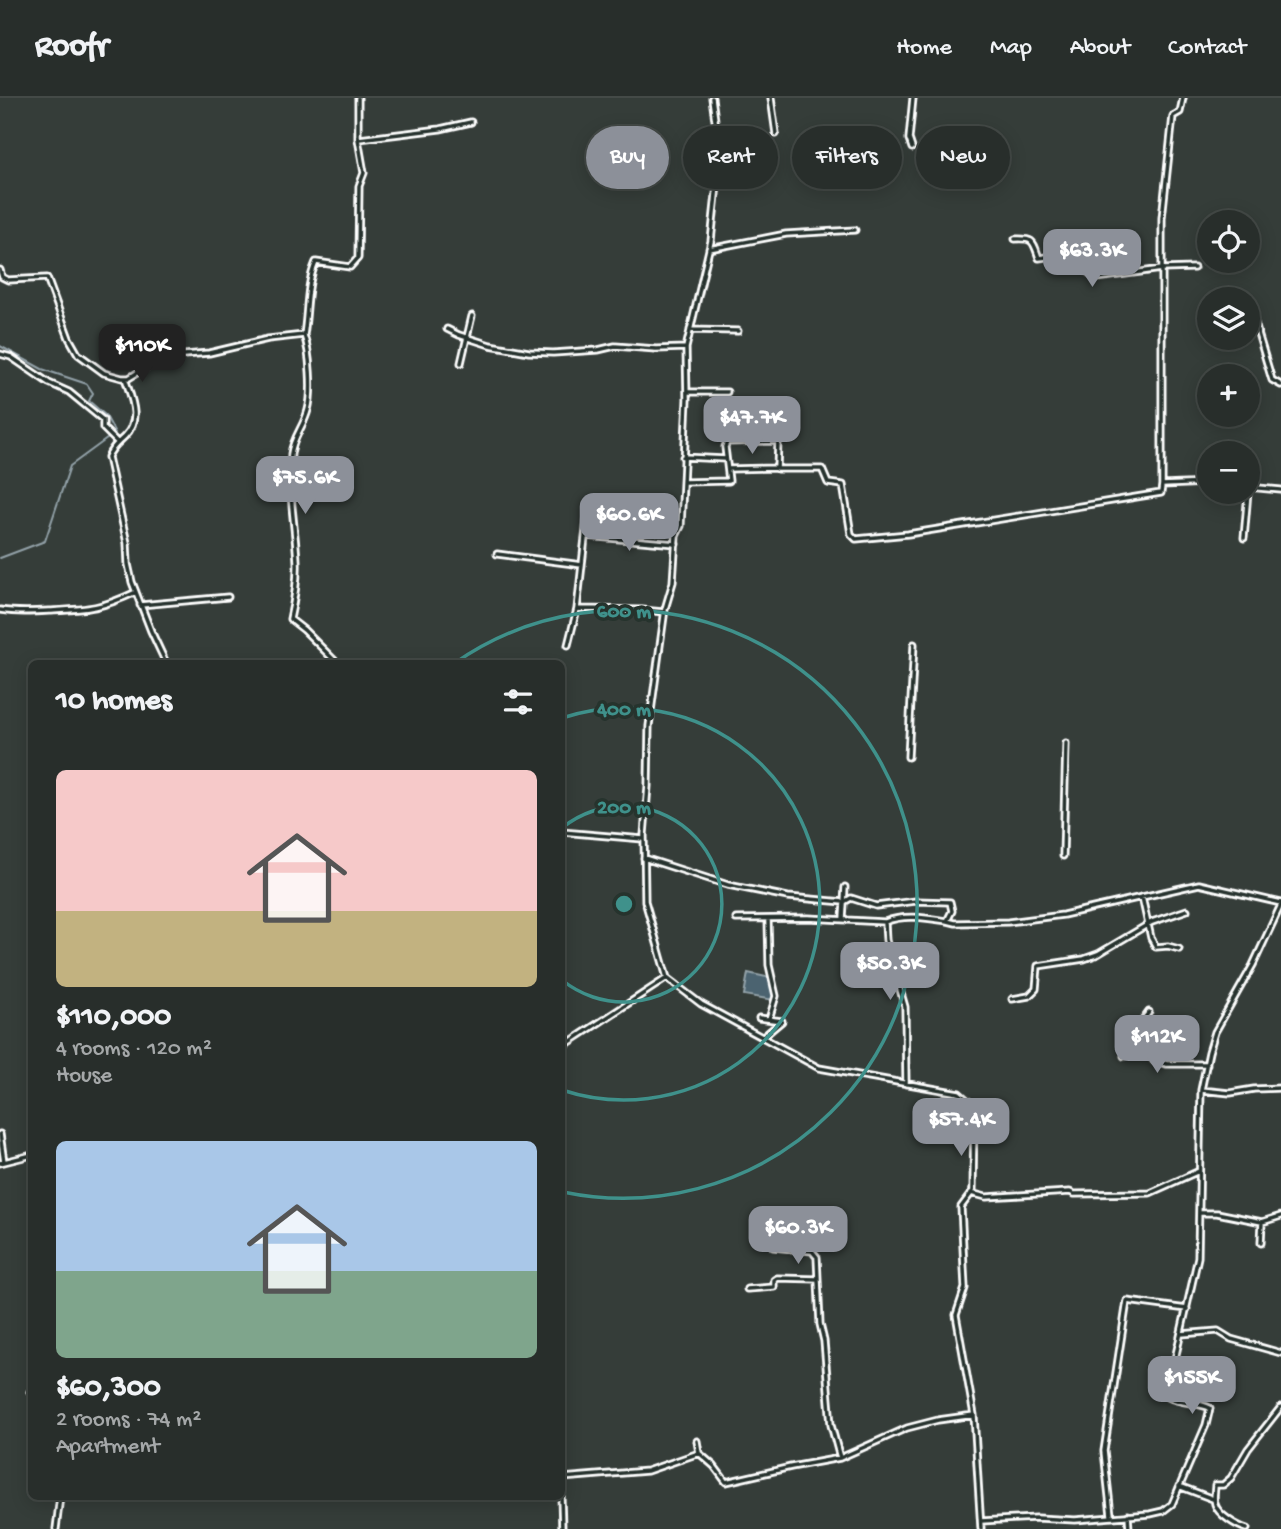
<!DOCTYPE html>
<html lang="en">
<head>
<meta charset="utf-8">
<style>
  :root { --surface:#282e2b; --page:#303633; --text:#f1f3f6; --muted:#a5a8a9; --line:#444a47; --accent:#8c9099 }
  body { margin:0; font-family:"Gochi Hand",sans-serif; background:var(--page); color:var(--text); height:100vh; display:flex; flex-direction:column; font-size:26px; white-space:nowrap }
  * { box-sizing:border-box; margin:0 }
  p { font-size:23px; color:var(--muted) }
  .icon { flex:none; width:38px; height:38px; fill:none; stroke:currentColor; stroke-width:2; stroke-linecap:round; stroke-linejoin:round }
  .map { position:relative; flex:1; overflow:hidden }
  .panel { position:absolute; left:28px; top:562px; width:537px; height:840px; display:flex; flex-direction:column; background:var(--surface); border-radius:10px; box-shadow:0 4px 18px #0003,0 0 0 2px var(--line) }
  .panel>* { flex:none }
  .guide { position:absolute; left:586px; top:28px; width:590px; height:63px; display:flex; gap:14px }
  .controls { position:absolute; left:1197px; top:112px; display:grid; gap:14px }
  .controls a { display:grid; place-items:center; width:63px; height:63px; border-radius:50%; background:var(--surface); box-shadow:0 4px 18px #0003,0 0 0 2px var(--line); font-size:35px }
  .price { position:absolute; translate:-50% -60px; padding:0 16px; border-radius:14px; background:var(--accent); color:#fff; font-size:23px; line-height:46px; filter:drop-shadow(0 2px 4px #0008) }
  .price::after { content:''; position:absolute; left:50%; top:42px; width:21px; height:16px; margin-left:-10px; background:inherit; clip-path:polygon(0 0,100% 0,50% 100%) }
  .price.current { background:#222; color:#fff }
  ul { padding:0; list-style:none }
  li { display:grid; align-content:center; gap:14px; height:371px; padding:0 28px }
  li span { display:grid; place-items:center; height:217px; border-radius:10px; color:#555 }
  li>.icon { margin-inline-start:auto }
  span .icon { width:126px; height:126px; fill:#fffc; stroke-width:1 }
  li b { font-size:30px }
  h2 { display:flex; justify-content:space-between; align-items:center; height:84px; padding:0 28px; font-size:30px }
  .tag { padding:0 24px; border-radius:32px; background:var(--surface); box-shadow:0 4px 18px #0003,0 0 0 2px var(--line); font-size:24px; line-height:63px }
  .tag.current { background:var(--accent); color:#fff }
  header { display:flex; align-items:center; gap:42px; box-sizing:border-box; height:98px; padding:0 35px; background:var(--surface); border-bottom:2px solid var(--line) }
  header strong { font-size:33px }
  nav { display:flex; gap:38px; margin-inline-start:auto; font-size:24px }
  .map>svg:first-child { display:block }
  .water { fill:#4b646f; stroke:#93a2a9; stroke-width:2 }
  .lines { fill:none; stroke-linecap:round; stroke-linejoin:round }
  .stream { stroke:#93a2a9; stroke-width:2 }
  .minor-casing { stroke:#fff; stroke-width:9 }
  .minor { stroke:#26332d; stroke-width:3.5 }
  .ring { fill:none; stroke:#3f918b; stroke-width:3.5 }
  .centre { fill:#3f918b; stroke:#26332d; stroke-width:3.5 }
  .ring-label { font-size:21px; text-anchor:middle; font-weight:bold; fill:#3f918b; stroke:#26332d; stroke-width:7; stroke-linejoin:round; paint-order:stroke }
</style>
</head>
<body>
<header>
<strong>Roofr</strong>
<nav><a>Home</a><a>Map</a><a>About</a><a>Contact</a></nav>
</header>
<div class="map">
<svg width="1281" height="1431" viewBox="0 0 1281 1431">
  <rect width="100%" height="100%" fill="#353d39"/>
  <filter id="ink" filterUnits="userSpaceOnUse"><feTurbulence type="fractalNoise" baseFrequency=".0143" numOctaves="2"/><feDisplacementMap in="SourceGraphic" scale="14" xChannelSelector="R" yChannelSelector="G"/><feConvolveMatrix kernelMatrix="1 2 1 2 8 2 1 2 1" color-interpolation-filters="sRGB"/></filter>
  <g filter="url(#ink)">
    <path class="water" d="M748,875l23,5 3,22 -30,-5z"/>
    <g class="lines">
      <path class="stream" d="M0,248l42,23 45,15 6,9 -4,8 17,15 9,17 -45,33 -25,75 -45,17"/>
      <g class="minor-casing">
        <path id="minor" d="M712,0l8,59 -9,84 -25,107 1,51 -6,127 -5,10 -3,46 -8,27 -16,117 -1,60 -4,49 1,66 22,77 34,26 118,64 140,25 15,13 -1,85 -12,16 4,81 -9,27 18,100 7,114
          M771,0l5,36
          M359,41l81,-10 31,-7
          M912,50l-3,-9 4,-41
          M1015,141c19,-1 18,2 24,19l36,-5 8,3 3,15 11,7 65,-9 32,-1
          M709,151l77,-15 69,-4
          M0,172l2,7 6,3 39,-2 22,60 9,16 26,19 18,5h7l19,-12 36,-11 25,-2 59,-14 36,-4c4,-24 2,-50 12,-73l34,5 8,-9 1,-72 5,-13 -6,-34v-41
          M1254,222l18,60 9,5
          M447,231l12,6 31,10 39,7 24,1 45,-3 17,-4 41,3 30,-1
          M690,232l48,1
          M304,237c6,17 9,57 4,75 -4,16 -15,27 -17,44 -3,36 4,72 6,107 1,19 -3,40 -7,58l14,11 33,33
          M0,256l11,3 38,26 20,9 34,28v8l14,14
          M461,265l11,-47
          M125,280c6,20 17,41 0,58 -7,7 -14,12 -17,21l19,86 1,21 4,18 19,49 15,32
          M687,294h40
          M683,359l43,2
          M728,371l48,-1
          M683,384l46,-1 -4,-34 2,-5 51,-1 -1,28h45l6,14 15,2 8,49 5,5 52,-5 253,-41 1,-8 47,-2
          M1162,387v-267l11,-102 7,-4 3,-14
          M1248,389l33,3
          M586,438l90,8
          M1244,440l4,-46
          M497,456l85,11
          M140,507l88,-8
          M577,511l65,1 22,2
          M0,512c17,3 33,2 50,1 38,-2 50,-2 86,-19
          M568,547l9,-36 10,-89
          M908,659l6,-113
          M562,734l81,7
          M1063,758l3,-113
          M644,760l84,27 60,12 56,5 7,-4 25,8 40,-5 34,1 2,9 -5,10 8,2 53,-1 55,-7 136,-31 82,19
          M1142,799l9,41 5,9 12,-1 11,3
          M736,821l72,-1 77,4c19,-8 42,-4 62,-1
          M768,821l1,46 7,31 -7,23
          M843,821l2,-32
          M885,824l1,18 19,67 1,77
          M1012,901l17,-3 7,-7 2,-23 46,-7 14,-5 54,-32 35,-12
          M759,920l23,3 -19,16
          M1133,936l21,27 13,3h40
          M562,949l105,-69
          M1124,958l9,-22 16,-22
          M1201,992l29,3 24,-4 27,-1
          M0,1036l4,28
          M0,1065l32,-8
          M971,1095l15,4 84,-5 4,2 76,-1 49,-22
          M1200,1115h17l45,9 19,-6
          M1261,1145l1,-21
          M773,1149l39,4 5,6 3,67 4,17 7,84 9,33
          M747,1191l27,-2v-7l3,-2 41,1
          M1181,1236l37,-3 13,8 50,14
          M30,1294h2
          M697,1343l2,12
          M562,1380l85,-7 52,-18 15,13 12,16 65,-15 49,-9 67,-30 31,-8 36,-5
          M1179,1388l34,13
          M561,1398l1,33
          M1111,1417l-7,-64 23,-150 60,8
          M1128,1417l1,14
          M981,1423l56,-3 38,2 75,-6 13,-3 9,-7 34,-79 4,-17c-13,-6 -28,-4 -42,-11v-7l30,-133 3,-167 8,-38 6,-20 38,-67 28,-60
          M56,1431l4,-33
          M1247,1431c-10,-3 -29,-14 -32,-25 -2,-6 0,-13 0,-19h8l8,-7 17,-29 33,-42"/>
      </g>
      <use href="#minor" class="minor"/>
    </g>
  </g>
  <g class="ring">
    <path d="M562 730A98 98 0 1 1 562 882"/>
    <path d="M562 620A196 196 0 1 1 562 992"/>
    <path d="M455 565A294 294 0 1 1 563 1094"/>
  </g>
  <circle cx="624" cy="806" r="10" class="centre"/>
  <g class="ring-label">
    <text x="624" y="519">600 m</text>
    <text x="624" y="617">400 m</text>
    <text x="624" y="715">200 m</text>
  </g>
</svg>
<div class="controls">
<a><svg class="icon" aria-label="locate" viewBox="0 0 24 24"><circle cx="12" cy="12" r="6"/><path d="M12 2v4M12 18v4M2 12h4M18 12h4"/></svg></a>
<a><svg class="icon" aria-label="layers" viewBox="0 0 24 24"><path d="M12 4l9 5-9 5-9-5zM3 14l9 5 9-5"/></svg></a>
<a>+</a>
<a>−</a>
</div>
<b class="price" style="left:1092px;top:191px">$63.3K</b>
<b class="price current" style="left:142px;top:286px">$110K</b>
<b class="price" style="left:752px;top:358px">$47.7K</b>
<b class="price" style="left:305px;top:418px">$75.6K</b>
<b class="price" style="left:629px;top:455px">$60.6K</b>
<b class="price" style="left:890px;top:904px">$50.3K</b>
<b class="price" style="left:1157px;top:977px">$112K</b>
<b class="price" style="left:961px;top:1060px">$57.4K</b>
<b class="price" style="left:798px;top:1168px">$60.3K</b>
<b class="price" style="left:1192px;top:1318px">$155K</b>
<div class="guide">
<a class="tag current">Buy</a>
<a class="tag">Rent</a>
<a class="tag">Filters</a>
<a class="tag">New</a>
</div>
<section class="panel">
<h2>10 homes<svg class="icon" aria-label="filters" viewBox="0 0 24 24"><path d="M4 7h16M4 17h16"/><circle cx="9" cy="7" r="2"/><circle cx="15" cy="17" r="2"/></svg></h2>
<ul>
<li><span style="background:linear-gradient(#f6c9c9 65%,#c2b280 0)"><svg class="icon" aria-label="home" viewBox="0 0 24 24"><path d="M3 11l9-7 9 7M6 9v11h12V9"/></svg></span><div><b>$110,000</b><p>4 rooms · 120 m²</p><p>House</p></div></li>
<li><span style="background:linear-gradient(#a9c7e8 60%,#7fa58c 0)"><svg class="icon" aria-label="home" viewBox="0 0 24 24"><path d="M3 11l9-7 9 7M6 9v11h12V9"/></svg></span><div><b>$60,300</b><p>2 rooms · 74 m²</p><p>Apartment</p></div></li>
</ul>
</section>
</div>
</body>
</html>
